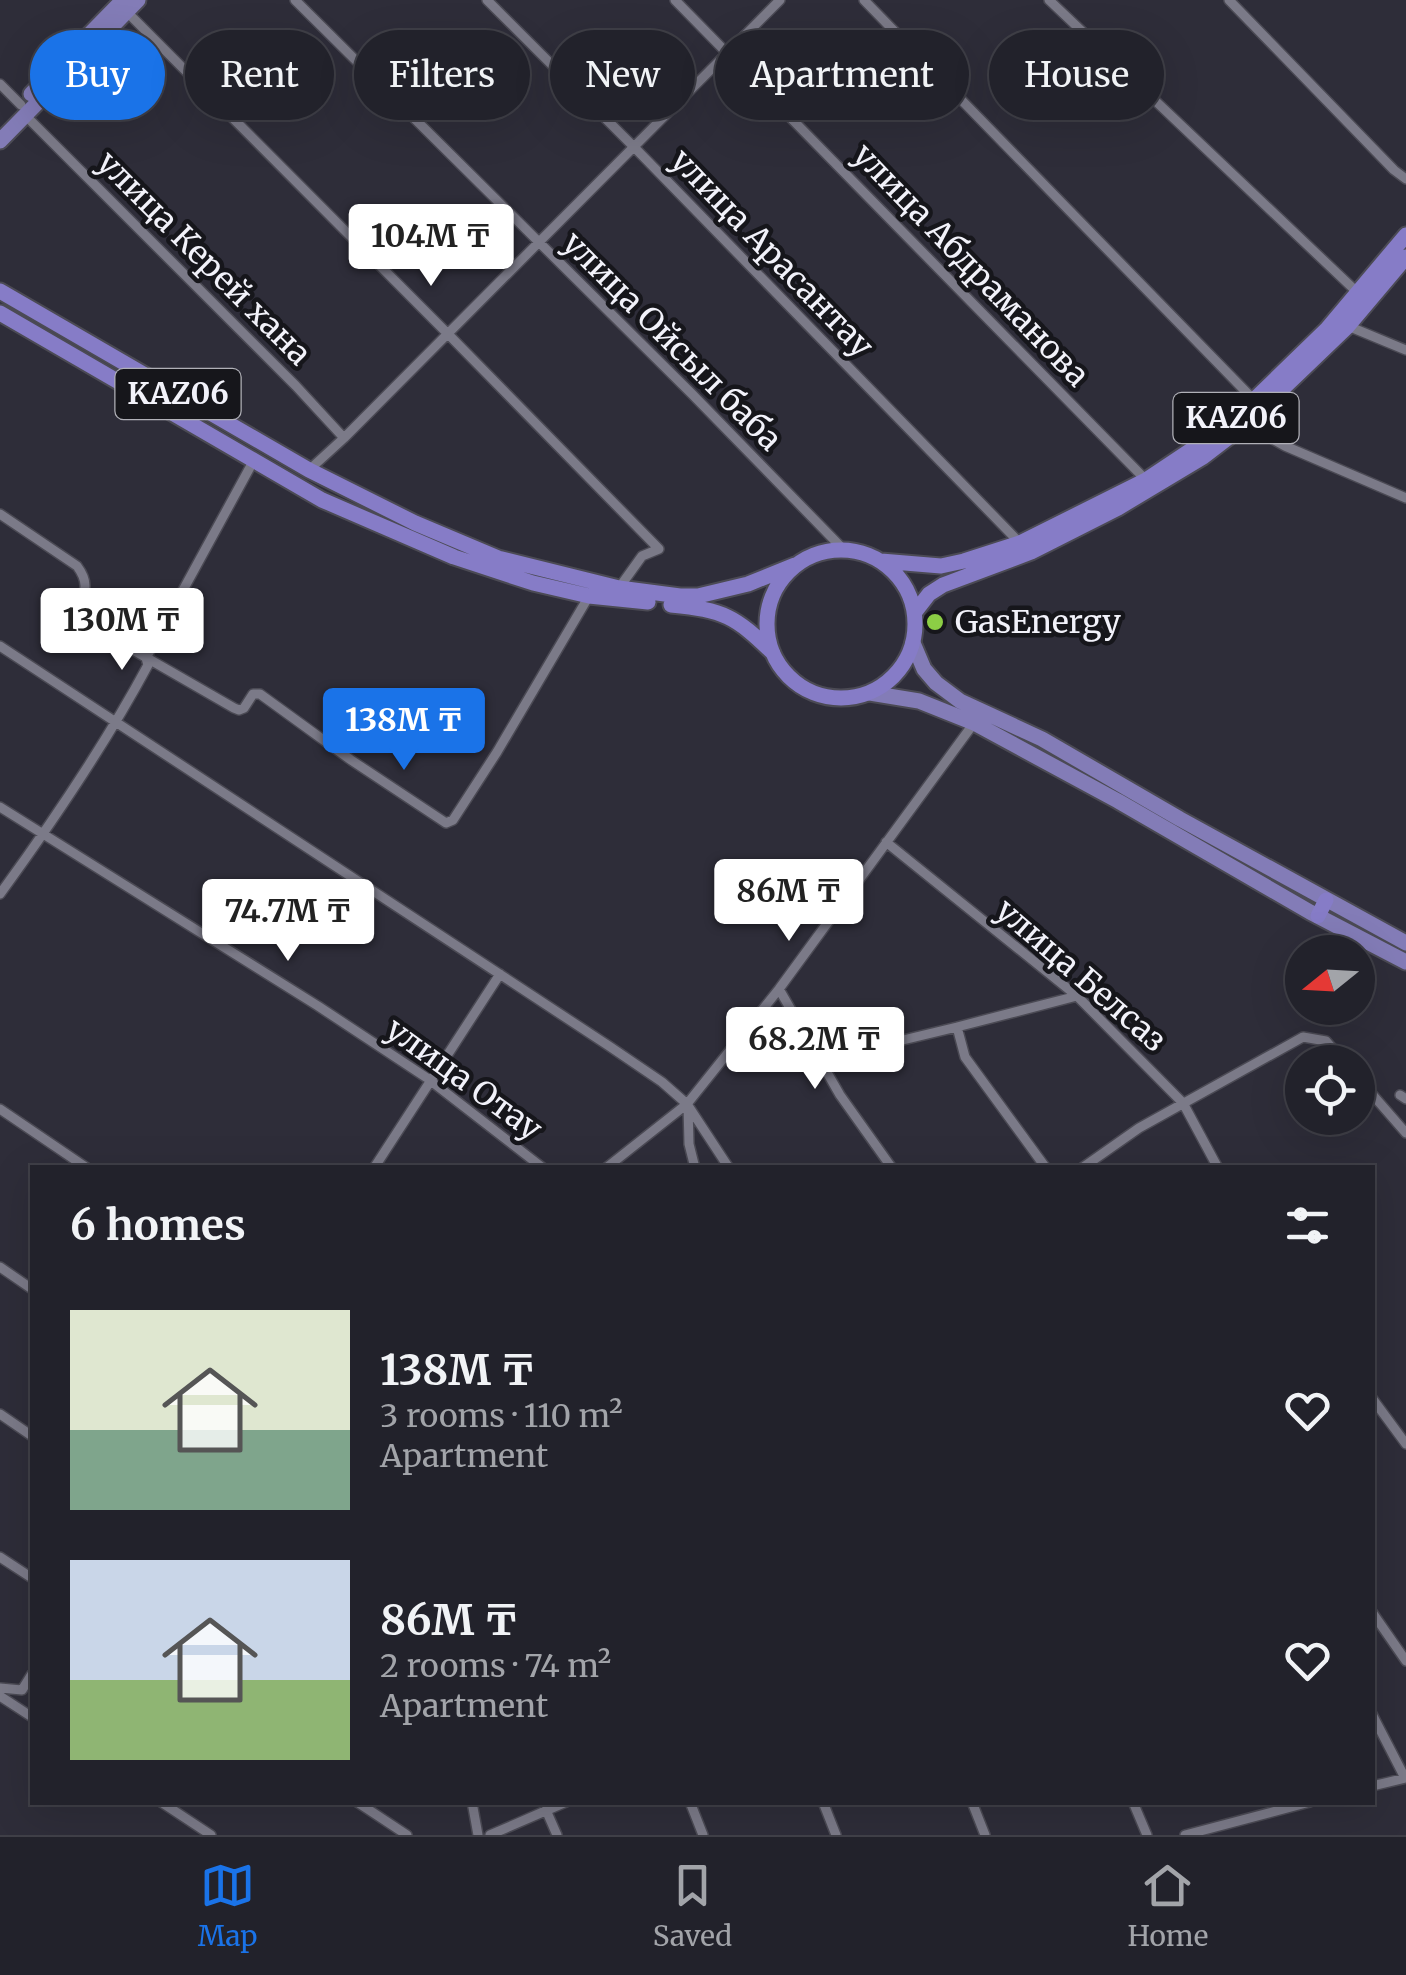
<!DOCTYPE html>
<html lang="en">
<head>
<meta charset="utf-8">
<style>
  :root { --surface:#22222b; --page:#2e2f37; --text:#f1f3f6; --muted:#a2a4a9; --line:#3f3f47; --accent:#1a73e8 }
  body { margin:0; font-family:Merriweather,serif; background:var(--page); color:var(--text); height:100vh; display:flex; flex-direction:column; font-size:38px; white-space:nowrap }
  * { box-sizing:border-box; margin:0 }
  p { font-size:32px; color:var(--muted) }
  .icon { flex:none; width:55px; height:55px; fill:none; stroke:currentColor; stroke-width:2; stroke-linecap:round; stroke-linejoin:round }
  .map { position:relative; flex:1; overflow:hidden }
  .panel { position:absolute; left:30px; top:1165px; width:1345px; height:640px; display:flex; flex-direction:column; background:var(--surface); border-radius:0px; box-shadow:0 10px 40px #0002,0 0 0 2px var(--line) }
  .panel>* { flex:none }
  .guide { position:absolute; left:30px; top:30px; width:1348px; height:90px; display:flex; gap:20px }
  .needle { width:65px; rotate:252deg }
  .buttons { position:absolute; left:1285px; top:935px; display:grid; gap:20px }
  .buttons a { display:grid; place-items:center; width:90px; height:90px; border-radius:50%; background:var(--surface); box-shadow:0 10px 40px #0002,0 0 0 2px var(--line); font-size:50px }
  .price { position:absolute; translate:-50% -85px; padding:0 22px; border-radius:10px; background:#fff; color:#222; font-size:32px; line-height:65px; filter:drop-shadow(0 2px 5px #0008) }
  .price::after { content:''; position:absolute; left:50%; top:60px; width:30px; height:22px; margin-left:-15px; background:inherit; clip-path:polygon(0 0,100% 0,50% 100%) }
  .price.active { background:var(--accent); color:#fff }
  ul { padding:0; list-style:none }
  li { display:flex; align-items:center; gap:30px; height:250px; padding:0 40px }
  li span { display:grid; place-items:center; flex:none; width:280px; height:200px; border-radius:0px; color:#555 }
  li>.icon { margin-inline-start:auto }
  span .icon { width:120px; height:120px; fill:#fffc; stroke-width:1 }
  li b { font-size:42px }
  h2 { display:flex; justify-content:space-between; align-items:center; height:120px; padding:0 40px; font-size:42px }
  .chip { padding:0 35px; border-radius:45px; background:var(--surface); box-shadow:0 10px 40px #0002,0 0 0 2px var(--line); font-size:35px; line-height:90px }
  .chip.active { background:var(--accent); color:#fff }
  .tab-bar { display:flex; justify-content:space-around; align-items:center; height:140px; border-top:2px solid var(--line); background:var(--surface); font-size:28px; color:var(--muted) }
  .tab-bar a { display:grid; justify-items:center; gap:5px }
  .tab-bar .active { color:var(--accent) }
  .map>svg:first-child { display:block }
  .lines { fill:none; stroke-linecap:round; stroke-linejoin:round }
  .minor-casing { stroke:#4b4a54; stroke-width:12 }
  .primary-casing { stroke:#4b4a54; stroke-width:19 }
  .trunk-casing { stroke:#4b4a54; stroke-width:19 }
  .minor { stroke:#7b7a88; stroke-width:9 }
  .primary { stroke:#837cb7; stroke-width:15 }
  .trunk { stroke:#867cc7; stroke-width:15 }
  .poi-dot { fill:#8cce45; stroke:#16161b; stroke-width:4 }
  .labels { text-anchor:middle; stroke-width:9; stroke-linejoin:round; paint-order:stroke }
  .shield { fill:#16161b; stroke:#b0b0b7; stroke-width:2.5 }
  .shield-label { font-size:30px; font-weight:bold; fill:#f2f2fa }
  .street-label { font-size:32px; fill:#f2f2fa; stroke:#16161b }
  .poi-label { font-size:32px; fill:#f2f2fa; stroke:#16161b; text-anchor:start }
</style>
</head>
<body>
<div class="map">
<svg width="1406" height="1835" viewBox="0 0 1406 1835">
  <rect width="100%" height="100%" fill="#2e2d39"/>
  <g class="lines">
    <g class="minor-casing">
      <path id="minor" d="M295,0l397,394 151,155
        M487,0l147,147 386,396
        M675,0l471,480
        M864,0l390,400
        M1049,0l309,293
        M1229,0l165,170 12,9
        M125,10l323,324 211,215 -17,7 -23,32
        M0,84l21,21
        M25,115l271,271 48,52
        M1348,326l58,24
        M1246,424l39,22 121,52
        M309,470l35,-32 436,-438
        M0,514l77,52c15,20 6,29 -3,50l160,92 5,2 5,-2 9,-14h7l91,66 95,63 7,-3 44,-68 92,-156
        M0,646l609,400 53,36 25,22 42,64
        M0,807l318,199 109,72 116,90
        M886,842l191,154 106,107 35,65
        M0,894c54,-74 105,-149 148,-229l-2,-7 108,-198
        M779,989l61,106 52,73
        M820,1060l137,-33
        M1358,1078l48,55
        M1400,1095l6,4
        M688,1106l1,38 6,24
        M0,1109l87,59
        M374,1168l126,-194
        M606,1168l81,-64 92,-115 195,-266
        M1046,1168l-81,-111 -8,-30 120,-31
        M1082,1168l57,-40 164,-91 23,4 18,21
        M0,1267l32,22
        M1372,1398l34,46
        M0,1414l32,22
        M0,1557l32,21
        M1372,1612l34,49
        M0,1688l22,2 10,-16
        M0,1696l32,21
        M1372,1714l33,64
        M1372,1786l34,-8
        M161,1802l50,33
        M357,1802l50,33
        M472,1802l6,33
        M690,1802l13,33
        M823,1802l13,33
        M972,1802l13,33
        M1133,1802l14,33
        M546,1810l11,25
        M490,1835l76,-33
        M1185,1835l125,-33"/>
    </g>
    <g class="primary-casing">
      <path id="primary" d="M31,94l92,-94
        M0,141l138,-141
        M913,643l11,26 12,14 24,18 82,38 138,80 226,124
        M870,693l49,8 55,22 144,78 192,111 96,50"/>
    </g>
    <g class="trunk-casing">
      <path id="trunk" d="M0,291l309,179 106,53 83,35 121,30 61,8h18l50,-12 47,-19
        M0,313l322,187 132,57 79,26 56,13 59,6
        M767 624a74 74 0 1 1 148 0a74 74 0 1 1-148 0Z
        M881,561l60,5 23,-5 56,-18 126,-63 81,-54 99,-96 80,-95
        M671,605c53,5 64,11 102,48
        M915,612l14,-18 14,-9 88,-33 87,-44 85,-51 43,-33 102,-98 58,-69
        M1318,916l8,-16"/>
    </g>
    <use href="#minor" class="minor"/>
    <use href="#primary" class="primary"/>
    <use href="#trunk" class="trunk"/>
  </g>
  <circle class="poi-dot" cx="935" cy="622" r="10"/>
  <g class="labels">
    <g class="shield">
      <rect x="115.5" y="369" width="125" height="50" rx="8"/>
      <rect x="1173.5" y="393" width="125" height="50" rx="8"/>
    </g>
    <g class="shield-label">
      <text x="178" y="404">KАZ06</text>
      <text x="1236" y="428">KАZ06</text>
    </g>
    <g class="street-label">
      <text transform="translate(772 253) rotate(46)" y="11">улица Арасантау</text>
      <text transform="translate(204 258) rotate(45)" y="11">улица Керей хана</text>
      <text transform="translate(971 265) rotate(46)" y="11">улица Абдраманова</text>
      <text transform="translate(672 341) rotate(45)" y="11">улица Ойсыл баба</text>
      <text transform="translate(1081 975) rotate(41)" y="11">улица Белсаз</text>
      <text transform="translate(464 1079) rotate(36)" y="11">улица Отау</text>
    </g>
    <g class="poi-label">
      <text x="955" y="633">GasEnergy</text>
    </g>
  </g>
</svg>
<div class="buttons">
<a><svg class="needle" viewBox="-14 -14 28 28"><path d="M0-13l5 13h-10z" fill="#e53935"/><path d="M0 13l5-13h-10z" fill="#a2a4a9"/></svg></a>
<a><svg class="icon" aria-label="locate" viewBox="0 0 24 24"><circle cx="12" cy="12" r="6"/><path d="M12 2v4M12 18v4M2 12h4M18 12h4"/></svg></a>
</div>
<b class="price" style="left:431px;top:289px">104M ₸</b>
<b class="price" style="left:122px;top:673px">130M ₸</b>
<b class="price active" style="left:404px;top:773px">138M ₸</b>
<b class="price" style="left:789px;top:944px">86M ₸</b>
<b class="price" style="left:288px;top:964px">74.7M ₸</b>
<b class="price" style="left:815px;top:1092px">68.2M ₸</b>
<div class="guide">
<a class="chip active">Buy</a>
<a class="chip">Rent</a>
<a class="chip">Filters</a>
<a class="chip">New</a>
<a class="chip">Apartment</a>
<a class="chip">House</a>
</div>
<section class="panel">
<h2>6 homes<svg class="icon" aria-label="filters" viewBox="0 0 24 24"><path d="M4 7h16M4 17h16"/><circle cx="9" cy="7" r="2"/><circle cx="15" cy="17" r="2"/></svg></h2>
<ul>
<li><span style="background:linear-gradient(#dfe7d0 60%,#7fa58c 0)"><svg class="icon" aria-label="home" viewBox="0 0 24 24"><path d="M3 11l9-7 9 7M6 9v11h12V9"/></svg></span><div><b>138M ₸</b><p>3 rooms · 110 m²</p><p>Apartment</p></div><svg class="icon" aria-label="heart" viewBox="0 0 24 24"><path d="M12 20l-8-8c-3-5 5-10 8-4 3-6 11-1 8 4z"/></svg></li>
<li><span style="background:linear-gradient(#c9d6e8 60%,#8fb573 0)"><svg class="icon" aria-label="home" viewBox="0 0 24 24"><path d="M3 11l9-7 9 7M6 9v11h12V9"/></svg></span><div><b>86M ₸</b><p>2 rooms · 74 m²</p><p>Apartment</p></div><svg class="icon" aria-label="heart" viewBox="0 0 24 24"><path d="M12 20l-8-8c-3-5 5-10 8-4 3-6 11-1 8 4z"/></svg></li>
</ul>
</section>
</div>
<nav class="tab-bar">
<a class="active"><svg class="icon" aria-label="map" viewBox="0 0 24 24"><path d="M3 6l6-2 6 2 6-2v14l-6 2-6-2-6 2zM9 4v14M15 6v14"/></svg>Map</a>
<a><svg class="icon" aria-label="saved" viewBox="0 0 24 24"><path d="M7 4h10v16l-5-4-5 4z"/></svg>Saved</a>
<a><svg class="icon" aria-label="home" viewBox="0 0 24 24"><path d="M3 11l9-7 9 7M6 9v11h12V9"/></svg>Home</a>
</nav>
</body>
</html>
